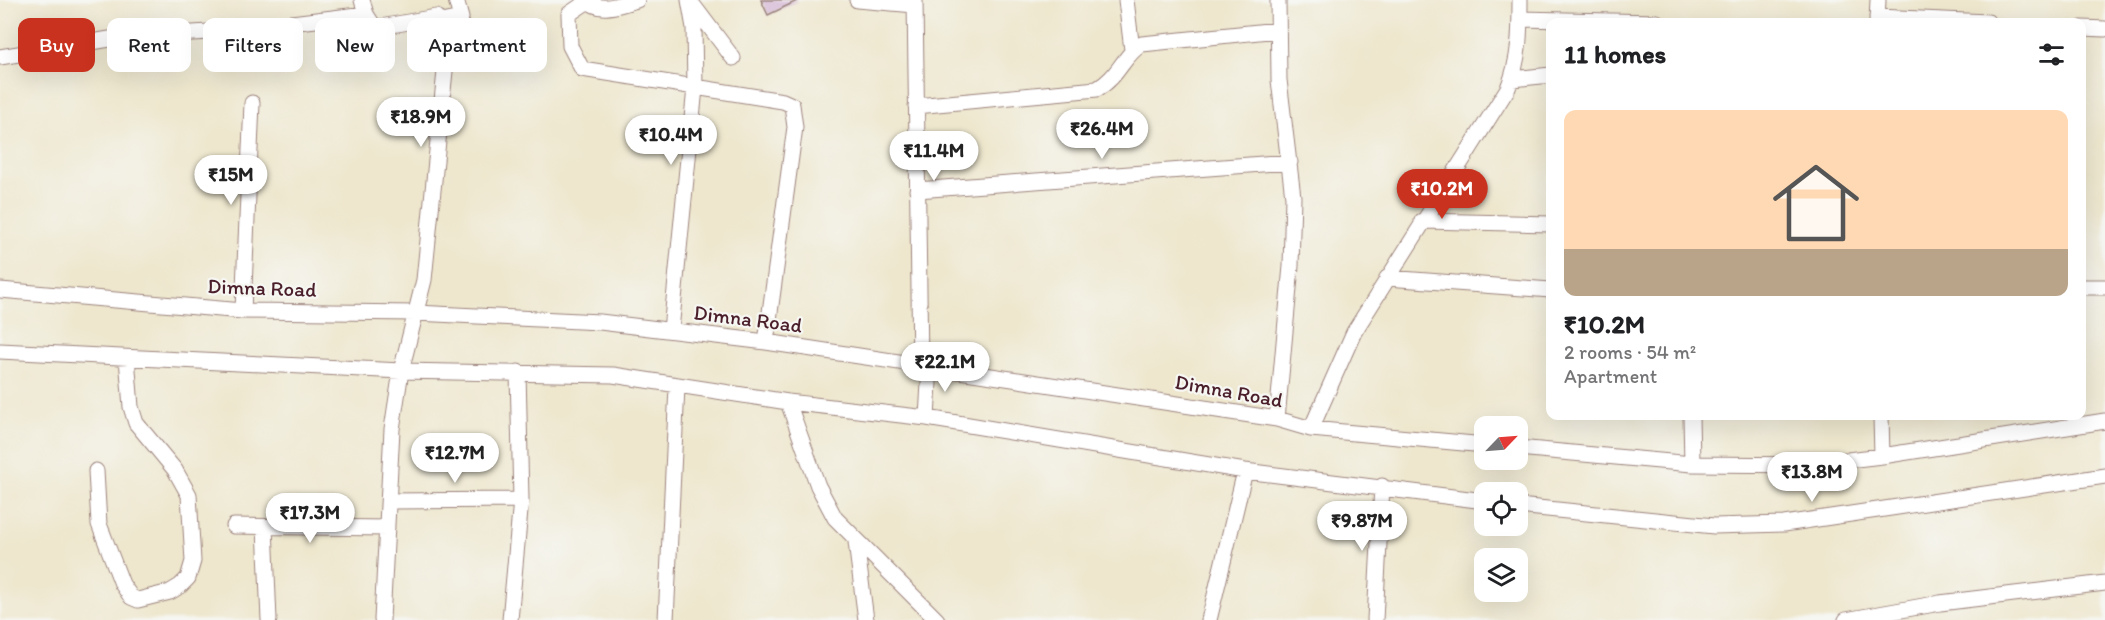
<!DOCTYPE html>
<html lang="en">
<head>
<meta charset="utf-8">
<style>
  :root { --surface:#fff; --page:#f6f6f6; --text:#202124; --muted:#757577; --line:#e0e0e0; --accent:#c8321e }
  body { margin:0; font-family:Itim,sans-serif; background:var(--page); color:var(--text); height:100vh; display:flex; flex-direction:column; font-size:22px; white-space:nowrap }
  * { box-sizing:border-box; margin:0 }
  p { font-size:20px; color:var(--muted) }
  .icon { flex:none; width:33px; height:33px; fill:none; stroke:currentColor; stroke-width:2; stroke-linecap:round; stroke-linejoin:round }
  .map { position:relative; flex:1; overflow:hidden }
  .drawer { position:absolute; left:1546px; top:18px; width:540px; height:402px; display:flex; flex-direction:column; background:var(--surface); border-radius:12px; box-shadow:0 6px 24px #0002 }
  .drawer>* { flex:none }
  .top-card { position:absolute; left:18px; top:18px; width:570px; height:54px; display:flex; gap:12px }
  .needle { width:39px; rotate:65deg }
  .controls { position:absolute; left:1474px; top:416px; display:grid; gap:12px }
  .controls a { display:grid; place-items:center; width:54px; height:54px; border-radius:12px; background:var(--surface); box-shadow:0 6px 24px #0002; font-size:30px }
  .price { position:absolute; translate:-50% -51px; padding:0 14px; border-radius:21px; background:#fff; color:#222; font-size:20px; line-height:39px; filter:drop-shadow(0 2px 3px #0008) }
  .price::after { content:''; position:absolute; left:50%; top:36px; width:18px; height:14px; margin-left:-9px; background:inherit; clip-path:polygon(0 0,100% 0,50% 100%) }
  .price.current { background:var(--accent); color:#fff }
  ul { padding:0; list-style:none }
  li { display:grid; align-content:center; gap:12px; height:318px; padding:0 18px }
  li+li { border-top:2px solid var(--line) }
  li span { display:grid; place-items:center; height:186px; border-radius:12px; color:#555 }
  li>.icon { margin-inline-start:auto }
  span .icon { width:108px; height:108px; fill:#fffc; stroke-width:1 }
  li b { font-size:26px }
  h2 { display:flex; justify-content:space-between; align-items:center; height:72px; padding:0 18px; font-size:26px }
  .pill { padding:0 21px; border-radius:12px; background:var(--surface); box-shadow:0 6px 24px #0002; font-size:21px; line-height:54px }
  .pill.current { background:var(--accent); color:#fff }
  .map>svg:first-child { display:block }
  .building { fill:#cfaed2 }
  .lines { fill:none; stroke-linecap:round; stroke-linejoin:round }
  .minor-casing { stroke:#9c837c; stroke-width:17 }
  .minor { stroke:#fff; stroke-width:15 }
  .labels { text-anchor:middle; stroke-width:4.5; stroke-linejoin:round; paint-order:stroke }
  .street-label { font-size:21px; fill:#4a1f2b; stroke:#f6f6f2 }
</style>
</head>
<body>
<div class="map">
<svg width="2105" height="620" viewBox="0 0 2105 620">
  <rect width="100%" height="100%" fill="#f6f6f2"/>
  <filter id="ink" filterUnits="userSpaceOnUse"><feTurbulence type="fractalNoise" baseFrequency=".0167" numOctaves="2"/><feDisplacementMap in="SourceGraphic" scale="12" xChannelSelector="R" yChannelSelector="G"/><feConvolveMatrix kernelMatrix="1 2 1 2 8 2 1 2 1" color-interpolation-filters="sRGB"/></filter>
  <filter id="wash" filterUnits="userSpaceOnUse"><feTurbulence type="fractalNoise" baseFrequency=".008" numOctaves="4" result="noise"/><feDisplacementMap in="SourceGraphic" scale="24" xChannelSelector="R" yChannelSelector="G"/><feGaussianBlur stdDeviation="1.35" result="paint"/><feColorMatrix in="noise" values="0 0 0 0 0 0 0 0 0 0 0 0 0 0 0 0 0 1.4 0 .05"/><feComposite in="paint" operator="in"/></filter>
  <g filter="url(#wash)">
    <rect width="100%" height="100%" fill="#eee7ce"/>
    <g id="blocks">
      <path class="building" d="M761,0h38l-31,15z"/>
    </g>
  </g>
  <g filter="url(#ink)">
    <use href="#blocks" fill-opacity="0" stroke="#9c837c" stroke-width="1.5"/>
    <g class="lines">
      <g class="minor-casing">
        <path id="minor" d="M362,0l4,14 9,14 61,-11 7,13 2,41 -21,209 -23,91 -9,58 -10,191
          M587,0c14,14 33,4 50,0
          M857,0l58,5
          M915,0l5,364
          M1126,0l6,50
          M588,1l-19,13 1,32 12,23 201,32 9,4 3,22 -29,215
          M693,5l40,53
          M1877,17l111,5
          M1520,19l137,3
          M441,22l20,-4 -5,-18
          M1877,22l1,-22
          M2082,28l23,1
          M0,57l116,-19 108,-7 142,-17
          M1512,79l39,-4
          M916,106l181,-17c22,-12 26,-34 45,-45l136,-14
          M917,190l373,-28
          M1422,221l129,3
          M1387,278l164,12
          M2082,287h23
          M0,290l243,21 173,2 184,9 166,20 511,77 34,10 174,16
          M243,311l9,-208
          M671,330l24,-242 -1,-60 -5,-28
          M0,351l401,20 212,4 175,27 139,16 318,53 240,30
          M788,402l30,84 17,32 102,102
          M1691,416l1,48
          M1881,416l1,40
          M927,418l3,-53
          M1277,419l14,-153 2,-69 -14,-117 -1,-80
          M1311,429l43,-97 154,-244c12,-29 12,-57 12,-88
          M1518,448l174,16 113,1 77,-9 223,-35
          M96,471l3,53 23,60 9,13 7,3 32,-8 10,-6 8,-8 5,-17 -4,-66 -14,-25 -39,-47 -5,-16 -4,-49
          M389,501l132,-1
          M1518,506l196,20 70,-2 321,-48
          M234,526l153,2
          M265,527l4,93
          M856,542l10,78
          M510,620l11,-120 -3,-128
          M666,620l11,-233
          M1209,620l36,-149
          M1375,620l7,-134
          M1846,620l94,-17 165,-20"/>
      </g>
      <use href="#minor" class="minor"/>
    </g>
  </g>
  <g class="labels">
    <g class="street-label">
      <text transform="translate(262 288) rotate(2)" y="7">Dimna Road</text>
      <text transform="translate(748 319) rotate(7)" y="7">Dimna Road</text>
      <text transform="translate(1229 391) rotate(10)" y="7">Dimna Road</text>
    </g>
  </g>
</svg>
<div class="controls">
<a><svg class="needle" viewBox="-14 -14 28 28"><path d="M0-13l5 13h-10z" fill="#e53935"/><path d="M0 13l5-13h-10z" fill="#757577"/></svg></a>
<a><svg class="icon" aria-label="locate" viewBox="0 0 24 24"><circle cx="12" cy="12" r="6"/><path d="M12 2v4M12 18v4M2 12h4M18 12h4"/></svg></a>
<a><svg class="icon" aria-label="layers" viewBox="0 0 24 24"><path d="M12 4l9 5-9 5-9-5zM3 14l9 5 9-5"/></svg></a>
</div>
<b class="price" style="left:421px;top:148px">₹18.9M</b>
<b class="price" style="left:1102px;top:160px">₹26.4M</b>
<b class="price" style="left:671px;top:166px">₹10.4M</b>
<b class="price" style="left:934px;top:182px">₹11.4M</b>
<b class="price" style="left:231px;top:206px">₹15M</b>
<b class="price current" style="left:1442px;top:220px">₹10.2M</b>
<b class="price" style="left:945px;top:393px">₹22.1M</b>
<b class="price" style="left:455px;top:484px">₹12.7M</b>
<b class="price" style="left:1812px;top:503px">₹13.8M</b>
<b class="price" style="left:310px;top:544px">₹17.3M</b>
<b class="price" style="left:1362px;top:552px">₹9.87M</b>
<div class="top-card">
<a class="pill current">Buy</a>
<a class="pill">Rent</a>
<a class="pill">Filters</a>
<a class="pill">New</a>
<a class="pill">Apartment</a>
</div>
<section class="drawer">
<h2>11 homes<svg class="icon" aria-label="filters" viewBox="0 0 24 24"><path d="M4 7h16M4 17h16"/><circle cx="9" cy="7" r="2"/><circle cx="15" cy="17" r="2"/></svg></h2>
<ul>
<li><span style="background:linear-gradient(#ffd9b3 75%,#b9a48a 0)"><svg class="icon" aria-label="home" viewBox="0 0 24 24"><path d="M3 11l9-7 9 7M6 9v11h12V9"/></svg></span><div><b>₹10.2M</b><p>2 rooms · 54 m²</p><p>Apartment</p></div></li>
</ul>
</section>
</div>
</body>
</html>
